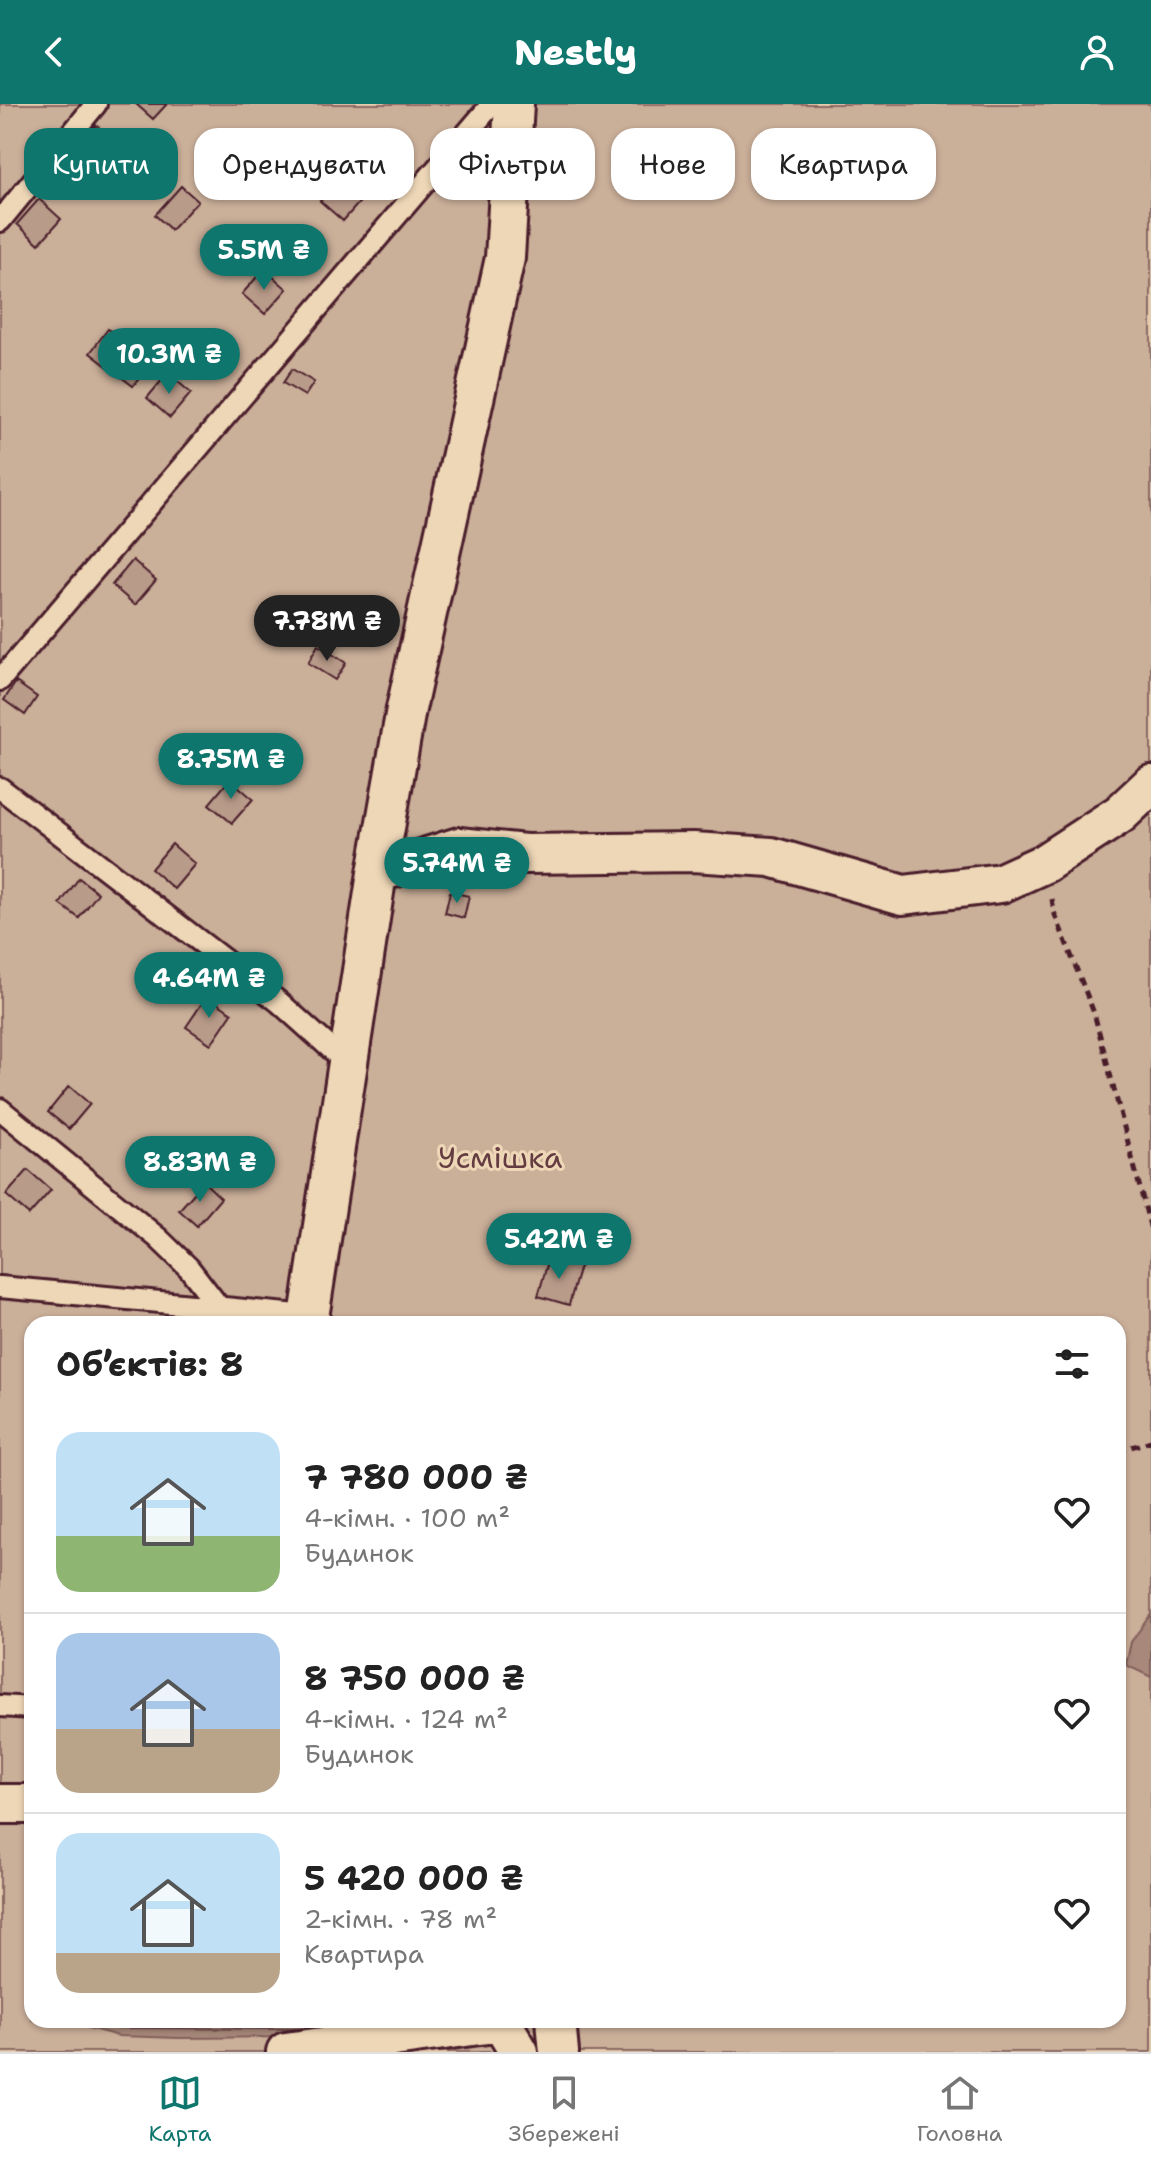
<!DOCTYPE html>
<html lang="uk">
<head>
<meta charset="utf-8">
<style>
  :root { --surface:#fff; --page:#f6f6f6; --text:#222; --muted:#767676; --line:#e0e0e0; --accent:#0f766e }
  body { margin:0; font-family:"Shantell Sans",sans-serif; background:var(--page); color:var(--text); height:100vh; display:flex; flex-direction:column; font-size:30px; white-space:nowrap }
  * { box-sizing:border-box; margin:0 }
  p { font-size:26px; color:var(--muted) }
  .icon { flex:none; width:44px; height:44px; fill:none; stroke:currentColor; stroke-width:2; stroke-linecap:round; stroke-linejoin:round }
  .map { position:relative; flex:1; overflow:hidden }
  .sheet { position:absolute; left:24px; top:1212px; width:1102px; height:712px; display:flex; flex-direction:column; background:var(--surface); border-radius:24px; box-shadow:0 2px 6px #0004 }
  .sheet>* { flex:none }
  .hud { position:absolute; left:24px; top:24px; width:1104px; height:72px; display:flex; gap:16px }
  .price { position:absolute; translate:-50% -68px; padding:0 18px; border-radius:28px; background:var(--accent); color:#fff; font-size:26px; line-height:52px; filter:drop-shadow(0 2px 4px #0008) }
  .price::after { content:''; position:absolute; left:50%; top:48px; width:24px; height:18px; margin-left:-12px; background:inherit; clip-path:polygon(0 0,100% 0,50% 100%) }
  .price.selected { background:#222; color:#fff }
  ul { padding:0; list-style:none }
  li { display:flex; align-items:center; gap:24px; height:200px; padding:0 32px }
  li+li { border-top:2px solid var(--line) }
  li span { display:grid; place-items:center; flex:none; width:224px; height:160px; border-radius:24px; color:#555 }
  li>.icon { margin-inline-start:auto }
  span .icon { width:96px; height:96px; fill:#fffc; stroke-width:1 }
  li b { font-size:34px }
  h2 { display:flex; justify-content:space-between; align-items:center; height:96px; padding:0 32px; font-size:34px }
  .tag { padding:0 28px; border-radius:24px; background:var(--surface); box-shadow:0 2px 6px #0004; font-size:28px; line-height:72px }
  .tag.selected { background:var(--accent); color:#fff }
  header { display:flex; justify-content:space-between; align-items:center; height:104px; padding:0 32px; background:var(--accent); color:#fff; font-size:36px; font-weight:800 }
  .menu { display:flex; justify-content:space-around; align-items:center; height:112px; border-top:2px solid var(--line); background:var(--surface); font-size:22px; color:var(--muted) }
  .menu a { display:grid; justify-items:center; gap:4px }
  .menu .selected { color:var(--accent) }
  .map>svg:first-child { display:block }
  .green { fill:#caaf99; stroke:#8a6762; stroke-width:2; fill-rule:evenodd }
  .water { fill:#a7887a; stroke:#825e5a; stroke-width:2 }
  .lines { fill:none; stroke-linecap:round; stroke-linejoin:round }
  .shore { stroke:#6f494b; stroke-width:2 }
  .building { fill:#b99b8a; stroke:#4a1f2b; stroke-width:2 }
  .lane-casing { stroke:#4a1f2b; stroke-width:26 }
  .street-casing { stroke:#4a1f2b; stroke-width:44 }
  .path { stroke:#4a1f2b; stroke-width:5; stroke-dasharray:8 6; stroke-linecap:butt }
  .lane { stroke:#eed7b7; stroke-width:20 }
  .street { stroke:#eed7b7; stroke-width:38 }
  .labels { text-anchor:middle; stroke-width:6; stroke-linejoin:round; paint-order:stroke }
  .park-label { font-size:30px; fill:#643c41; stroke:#eed7b7 }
</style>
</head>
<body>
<header><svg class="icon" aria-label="back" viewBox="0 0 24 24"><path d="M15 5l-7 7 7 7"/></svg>Nestly<svg class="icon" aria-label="person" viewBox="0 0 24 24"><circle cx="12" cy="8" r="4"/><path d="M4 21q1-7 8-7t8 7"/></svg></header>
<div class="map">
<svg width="1151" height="1948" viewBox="0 0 1151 1948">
  <rect width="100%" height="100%" fill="#e4ccaf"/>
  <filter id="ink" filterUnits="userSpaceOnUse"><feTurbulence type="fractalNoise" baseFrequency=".0125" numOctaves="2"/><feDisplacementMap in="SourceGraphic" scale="16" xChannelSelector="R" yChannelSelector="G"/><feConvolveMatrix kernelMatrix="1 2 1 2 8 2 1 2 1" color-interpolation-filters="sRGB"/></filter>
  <g filter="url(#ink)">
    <path class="green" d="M0,0h1151v1948h-1151zM32,1220h1086v696h-1086z"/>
    <path class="water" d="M1151,1510v63l-25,-12 5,-23z
      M57,1916h367l-126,17 -119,1 -60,-2z"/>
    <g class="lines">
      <path class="shore" d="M87,1916l33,8 181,1"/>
    </g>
    <path class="building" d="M136,0h31l-14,15z
      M96,21l33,25 -19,24 -32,-25z
      M342,73l22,20 -21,24 -23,-20z
      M181,82l17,15 -27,29 -16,-15z
      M39,95l22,20 -22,25 -22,-20z
      M264,165l23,20 -22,25 -23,-20z
      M108,225l44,34 -19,23 -43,-33z
      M292,265l22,13 -9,14 -22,-13z
      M168,269l23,20 -21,25 -23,-20z
      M133,456l23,20 -21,25 -23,-20z
      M318,541l28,18 -11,17 -27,-17z
      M16,578l21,15 -12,18 -21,-15z
      M230,675l23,20 -21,24 -23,-19z
      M172,740l23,20 -21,25 -23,-20z
      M79,774l19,15 -19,25 -19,-14z
      M450,788l19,4 -5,22 -19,-5z
      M207,892l25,17 -21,31 -25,-17z
      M69,982l21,18 -21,25 -21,-17z
      M28,1066l23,20 -22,25 -23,-20z
      M204,1078l17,16 -24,28 -18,-16z
      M549,1154l31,8 -11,39 -31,-9z"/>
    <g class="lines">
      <g class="lane-casing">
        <path id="lane" d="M0,117l96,-117
          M0,576l492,-576
          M0,684l279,214 68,61
          M0,1005l158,129 31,30 30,39
          M0,1183l309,29
          M0,1602l32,2"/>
      </g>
      <g class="street-casing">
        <path id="street" d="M377,769l82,-26 66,7 168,-2 78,5 132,38 98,-12 44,-20 75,-49 31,-29
          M308,1220l69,-451 29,-164 99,-451 9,-154
          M0,1700h32
          M500,1916l19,32
          M556,1916l3,32
          M286,1948l215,-30"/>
      </g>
      <path class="path" d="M1052,795l2,13 40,101 57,217
        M1118,1347l33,-10"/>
      <use href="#lane" class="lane"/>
      <use href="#street" class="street"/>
    </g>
  </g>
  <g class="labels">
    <g class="park-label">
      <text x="500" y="1064">Усмішка</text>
    </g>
  </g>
</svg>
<b class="price" style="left:264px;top:188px">5.5M ₴</b>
<b class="price" style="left:169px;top:292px">10.3M ₴</b>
<b class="price selected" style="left:327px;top:559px">7.78M ₴</b>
<b class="price" style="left:231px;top:697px">8.75M ₴</b>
<b class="price" style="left:457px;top:801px">5.74M ₴</b>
<b class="price" style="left:209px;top:916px">4.64M ₴</b>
<b class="price" style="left:200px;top:1100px">8.83M ₴</b>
<b class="price" style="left:559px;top:1177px">5.42M ₴</b>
<div class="hud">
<a class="tag selected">Купити</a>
<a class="tag">Орендувати</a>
<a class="tag">Фільтри</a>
<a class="tag">Нове</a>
<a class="tag">Квартира</a>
</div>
<section class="sheet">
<h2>Об’єктів: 8<svg class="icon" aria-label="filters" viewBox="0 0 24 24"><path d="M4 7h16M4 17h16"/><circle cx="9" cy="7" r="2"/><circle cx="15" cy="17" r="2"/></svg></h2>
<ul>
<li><span style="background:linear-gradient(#bfe0f5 65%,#8fb573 0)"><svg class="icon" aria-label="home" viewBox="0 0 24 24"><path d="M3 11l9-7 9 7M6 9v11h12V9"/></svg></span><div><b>7 780 000 ₴</b><p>4-кімн. · 100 m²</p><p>Будинок</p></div><svg class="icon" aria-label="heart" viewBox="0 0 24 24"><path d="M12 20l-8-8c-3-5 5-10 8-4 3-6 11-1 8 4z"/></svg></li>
<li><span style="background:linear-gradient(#a9c7e8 60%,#b9a48a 0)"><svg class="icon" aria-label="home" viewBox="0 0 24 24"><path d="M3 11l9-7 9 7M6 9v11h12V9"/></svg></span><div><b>8 750 000 ₴</b><p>4-кімн. · 124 m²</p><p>Будинок</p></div><svg class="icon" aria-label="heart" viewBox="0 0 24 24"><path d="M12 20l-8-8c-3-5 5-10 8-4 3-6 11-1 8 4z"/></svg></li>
<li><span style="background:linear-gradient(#bfe0f5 75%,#b9a48a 0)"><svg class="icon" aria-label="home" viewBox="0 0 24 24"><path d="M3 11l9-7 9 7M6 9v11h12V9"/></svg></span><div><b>5 420 000 ₴</b><p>2-кімн. · 78 m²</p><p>Квартира</p></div><svg class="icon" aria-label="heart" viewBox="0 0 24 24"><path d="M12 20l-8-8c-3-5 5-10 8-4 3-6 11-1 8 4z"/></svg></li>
</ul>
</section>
</div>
<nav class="menu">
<a class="selected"><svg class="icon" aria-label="map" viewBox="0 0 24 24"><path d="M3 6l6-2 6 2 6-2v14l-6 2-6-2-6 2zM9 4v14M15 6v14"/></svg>Карта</a>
<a><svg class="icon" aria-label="saved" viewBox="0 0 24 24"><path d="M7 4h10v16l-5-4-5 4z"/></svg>Збережені</a>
<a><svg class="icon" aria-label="home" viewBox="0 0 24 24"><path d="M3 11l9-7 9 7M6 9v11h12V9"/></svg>Головна</a>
</nav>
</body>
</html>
